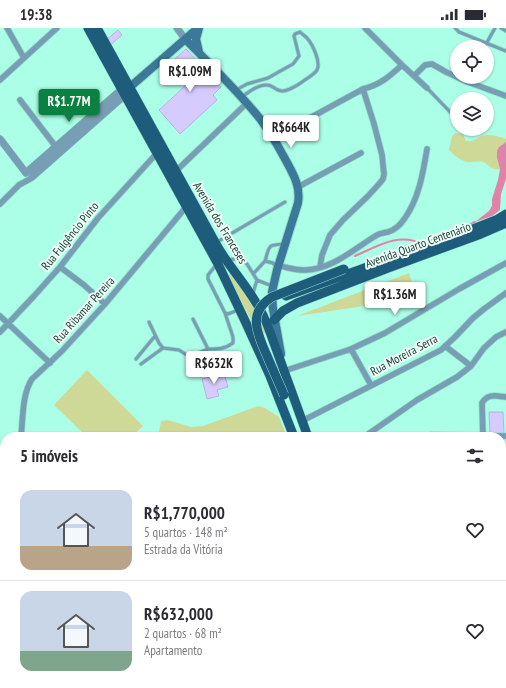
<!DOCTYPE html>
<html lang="pt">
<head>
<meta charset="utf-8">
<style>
  :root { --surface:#fff; --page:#f7f7f7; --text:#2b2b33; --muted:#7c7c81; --line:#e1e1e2; --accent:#0b8043 }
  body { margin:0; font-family:"PT Sans Narrow",sans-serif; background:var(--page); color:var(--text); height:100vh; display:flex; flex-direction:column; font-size:15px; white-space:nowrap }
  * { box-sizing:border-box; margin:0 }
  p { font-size:13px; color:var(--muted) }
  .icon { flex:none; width:22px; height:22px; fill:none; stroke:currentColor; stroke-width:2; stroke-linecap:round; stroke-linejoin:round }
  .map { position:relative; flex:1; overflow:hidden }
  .side { position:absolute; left:0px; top:404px; width:506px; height:256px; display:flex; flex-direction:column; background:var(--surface); border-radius:16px 16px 0 0; box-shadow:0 1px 3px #0004 }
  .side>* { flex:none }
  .controls { position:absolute; left:450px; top:12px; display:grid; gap:8px }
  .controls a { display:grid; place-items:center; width:44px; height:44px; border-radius:50%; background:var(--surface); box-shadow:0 1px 3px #0004; font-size:20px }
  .price { position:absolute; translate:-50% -34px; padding:0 9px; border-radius:4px; background:#fff; color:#222; font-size:13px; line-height:26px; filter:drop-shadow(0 1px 2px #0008) }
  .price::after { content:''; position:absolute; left:50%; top:24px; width:12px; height:9px; margin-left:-6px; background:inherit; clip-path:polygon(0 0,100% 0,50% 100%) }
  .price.active { background:var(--accent); color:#fff }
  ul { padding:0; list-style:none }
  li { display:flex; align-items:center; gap:12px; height:100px; padding:0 20px }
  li+li { border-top:1px solid var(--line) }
  li span { display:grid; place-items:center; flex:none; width:112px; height:80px; border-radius:12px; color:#555 }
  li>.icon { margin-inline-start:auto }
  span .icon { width:48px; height:48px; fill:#fffc; stroke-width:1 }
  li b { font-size:17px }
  h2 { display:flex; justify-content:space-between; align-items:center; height:48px; padding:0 20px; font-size:17px }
  .status { display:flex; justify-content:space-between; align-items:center; height:28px; padding:0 20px; background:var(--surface); direction:ltr }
  .status svg { height:11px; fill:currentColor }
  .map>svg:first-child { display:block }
  .green { fill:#cfd997 }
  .water { fill:#df84a8 }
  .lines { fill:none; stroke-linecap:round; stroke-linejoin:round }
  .stream { stroke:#df84a8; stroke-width:2 }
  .building { fill:#d6cbfd; stroke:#bcaeeb }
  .service-casing { stroke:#91dcc6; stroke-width:4.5 }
  .minor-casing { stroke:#91dcc6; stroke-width:7 }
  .tertiary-casing { stroke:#91dcc6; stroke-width:8 }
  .secondary-casing { stroke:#91dcc6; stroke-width:10 }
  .primary-casing { stroke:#91dcc6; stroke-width:10 }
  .service { stroke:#789eb5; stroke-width:3 }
  .minor { stroke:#789eb5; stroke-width:5.5 }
  .tertiary { stroke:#789eb5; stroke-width:7 }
  .secondary { stroke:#3c7899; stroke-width:8 }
  .primary { stroke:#1d5c7b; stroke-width:9 }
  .primary-bridge-casing { stroke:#91dcc6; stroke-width:10; stroke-linecap:butt }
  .primary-bridge { stroke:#1d5c7b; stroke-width:9 }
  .labels { text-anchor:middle; stroke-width:4; stroke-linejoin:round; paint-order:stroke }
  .street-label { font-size:12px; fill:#183a31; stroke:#edfcf7 }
</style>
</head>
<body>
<div class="status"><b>19:38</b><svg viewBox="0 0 49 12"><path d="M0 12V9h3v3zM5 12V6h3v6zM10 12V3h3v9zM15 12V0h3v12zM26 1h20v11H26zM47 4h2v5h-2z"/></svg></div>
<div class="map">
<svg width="506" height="660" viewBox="0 0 506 660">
  <rect width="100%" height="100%" fill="#acffe7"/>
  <path class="green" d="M455,105l8,1 3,7c8,1 13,-5 20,-6 6,-1 14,2 20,4v3l-7,5 -2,11 3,11c-9,2 -10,-4 -17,-7 -4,-1 -9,0 -13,0 -9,0 -15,-6 -21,-12l3,-14z
    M230,245c14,20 27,38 36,60l-5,2 -6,-7 -27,-53z
    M409,245l3,9 -48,24 -67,10z
    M87,342l56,56 -12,11h-44l-33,-32z
    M259,378l6,2 14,9 8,20h-126l-2,-5 2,-11 7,-1 23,7 12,-1 44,-16z"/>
  <path class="water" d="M506,114v37l-5,15 -1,16 -8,6 -17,6 14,-11 3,-5v-7l6,-19 2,-11 -3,-11v-7l2,-4z"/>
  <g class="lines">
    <path class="stream" d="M466,200l1,-2 8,-4
      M355,228c23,-10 43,-24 68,-12"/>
  </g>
  <path class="building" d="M118,2l4,5 -14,12 -3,-6z
    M186,21l35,38 -8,8 4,5 -37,34 -21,-24 27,-25 -18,-20z
    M224,345l4,14 -11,3 2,6 -12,3 -5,-20z
    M489,384h14l1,22 -14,1z"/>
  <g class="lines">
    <g class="service-casing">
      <path id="service" d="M455,0l4,4 47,19
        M501,0l5,3
        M486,16l9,-16
        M427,60l27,28
        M236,62l11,-6 21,-6 7,-4 18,-10 6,-8 -5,-20 1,-2 5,-2c2,2 5,4 7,6 6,7 14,24 10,32 -3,5 -10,8 -15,12 -4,3 -14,9 -20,9 -4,0 -7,-3 -11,-5 -9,-4 -21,5 -28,10
        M217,214l68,-40
        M228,232l7,-1 7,1 5,4 10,16 15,6
        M216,237l-8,10v4l17,34 3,1 10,-4
        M276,239l-3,-4 -8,-2c5,-16 2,-16 19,-17
        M254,245l11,-12
        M253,265l4,-13
        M193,291l15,30c10,0 17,0 25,-6v-6l-8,-24
        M149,294l10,21 4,5 16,2 6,4 9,1 14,-6
        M136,331l19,-23
        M141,336l22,-16"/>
    </g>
    <g class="minor-casing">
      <path id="minor" d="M7,0l17,30
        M365,0l37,37 25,23
        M414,48l11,-11 7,-1 14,8 22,10 38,14
        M0,52l57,-52
        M20,72l36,47
        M273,110l90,-49c17,-4 27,-13 39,-24
        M176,143l71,-68
        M298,159l63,-34
        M0,176l19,-19 11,-6
        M279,238c8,1 18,5 27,4 27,-1 49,-22 71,-35 3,-2 7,-2 11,-3 7,-2 13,-8 17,-14 14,-20 18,-45 22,-69
        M60,239l24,18 21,19
        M320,239l2,-12 8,-20 13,-15 25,-24 11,-12 4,-5 1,-5 -2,-19 -8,-31 -11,-35
        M0,288l50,47
        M0,304l34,-36 26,-29 38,-49 59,-65
        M445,318l26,20
        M351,321l20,36
        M284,343l67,-22 34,-16 74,-44 47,-26
        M302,393l139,-71 14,-13 18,-19 11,-9 22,-16
        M431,407l75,1
        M21,409c2,-18 1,-43 11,-58l30,-28 43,-47 81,-97
        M364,409l53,-37 40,-23 14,-11 13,-18 12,-11 10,-5
        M483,409l-1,-34c6,-10 14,-7 24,-6
        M0,437h5
        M501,587h5
        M0,614l5,-2
        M0,627l5,14
        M11,655l3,5
        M78,655l4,5
        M205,655l1,5
        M486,655v5
        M133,660l9,-5"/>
    </g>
    <g class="tertiary-casing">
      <path id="tertiary" d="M177,0l8,11
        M0,111l26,34
        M28,143l94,-82
        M32,149l93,-82
        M501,516h5
        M0,517h5
        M501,524h5
        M422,655v5"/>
    </g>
    <g class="secondary-casing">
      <path id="secondary" d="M185,11c26,26 53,52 76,81 9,12 16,24 23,37 8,15 17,28 14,46l-21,67 -5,22 1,17 8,45
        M199,24l-3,-13 3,-11
        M125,61l5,-2 68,-59"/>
    </g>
    <g class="primary-casing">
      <path id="primary" d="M88,0l130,236 28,59 24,53 24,61
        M97,0l119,216c11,20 27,37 39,57 6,9 11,20 15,31l38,105
        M286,268l182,-65 28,-11 10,-6
        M274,292l9,-9 14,-8 91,-35 93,-34 25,-11
        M360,655v5
        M370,655l1,5"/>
    </g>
    <use href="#service" class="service"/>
    <use href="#minor" class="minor"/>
    <use href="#tertiary" class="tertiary"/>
    <use href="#secondary" class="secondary"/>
    <use href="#primary" class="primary"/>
    <g class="primary-bridge-casing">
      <path id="primary-bridge" d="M284,367c-5,-12 -11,-25 -16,-37 -10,-23 -22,-45 4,-61l72,-28"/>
    </g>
    <use href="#primary-bridge" class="primary-bridge"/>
  </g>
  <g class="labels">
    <g class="street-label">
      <text transform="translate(220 195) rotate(59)" y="4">Avenida dos Franceses</text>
      <text transform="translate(70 208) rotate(-51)" y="4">Rua Fulgêncio Pinto</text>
      <text transform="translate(418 217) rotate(-20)" y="4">Avenida Quarto Centenário</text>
      <text transform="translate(84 282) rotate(-48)" y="4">Rua Ribamar Pereira</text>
      <text transform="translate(404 327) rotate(-28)" y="4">Rua Moreira Serra</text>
    </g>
  </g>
</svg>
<div class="controls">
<a><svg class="icon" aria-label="locate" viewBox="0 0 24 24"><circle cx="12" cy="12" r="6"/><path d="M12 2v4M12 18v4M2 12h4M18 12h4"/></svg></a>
<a><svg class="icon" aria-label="layers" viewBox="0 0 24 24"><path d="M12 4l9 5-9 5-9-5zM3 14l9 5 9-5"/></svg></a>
</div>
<b class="price" style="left:190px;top:65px">R$1.09M</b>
<b class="price active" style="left:69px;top:95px">R$1.77M</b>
<b class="price" style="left:291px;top:121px">R$664K</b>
<b class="price" style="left:395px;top:288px">R$1.36M</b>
<b class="price" style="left:214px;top:357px">R$632K</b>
<section class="side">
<h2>5 imóveis<svg class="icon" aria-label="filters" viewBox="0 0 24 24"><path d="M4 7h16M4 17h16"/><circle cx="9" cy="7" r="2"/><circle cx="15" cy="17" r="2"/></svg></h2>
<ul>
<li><span style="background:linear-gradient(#c9d6e8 70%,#b9a48a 0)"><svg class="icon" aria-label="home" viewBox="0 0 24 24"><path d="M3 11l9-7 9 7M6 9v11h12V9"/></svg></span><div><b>R$1,770,000</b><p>5 quartos · 148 m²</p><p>Estrada da Vitória</p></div><svg class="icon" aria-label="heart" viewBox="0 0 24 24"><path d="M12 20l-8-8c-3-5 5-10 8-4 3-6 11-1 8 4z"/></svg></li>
<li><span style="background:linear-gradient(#c9d6e8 75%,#7fa58c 0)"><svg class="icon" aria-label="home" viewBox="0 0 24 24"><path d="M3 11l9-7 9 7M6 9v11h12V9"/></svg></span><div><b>R$632,000</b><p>2 quartos · 68 m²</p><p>Apartamento</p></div><svg class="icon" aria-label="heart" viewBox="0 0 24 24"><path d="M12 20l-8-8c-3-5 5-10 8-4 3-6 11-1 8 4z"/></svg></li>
</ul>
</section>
</div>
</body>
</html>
